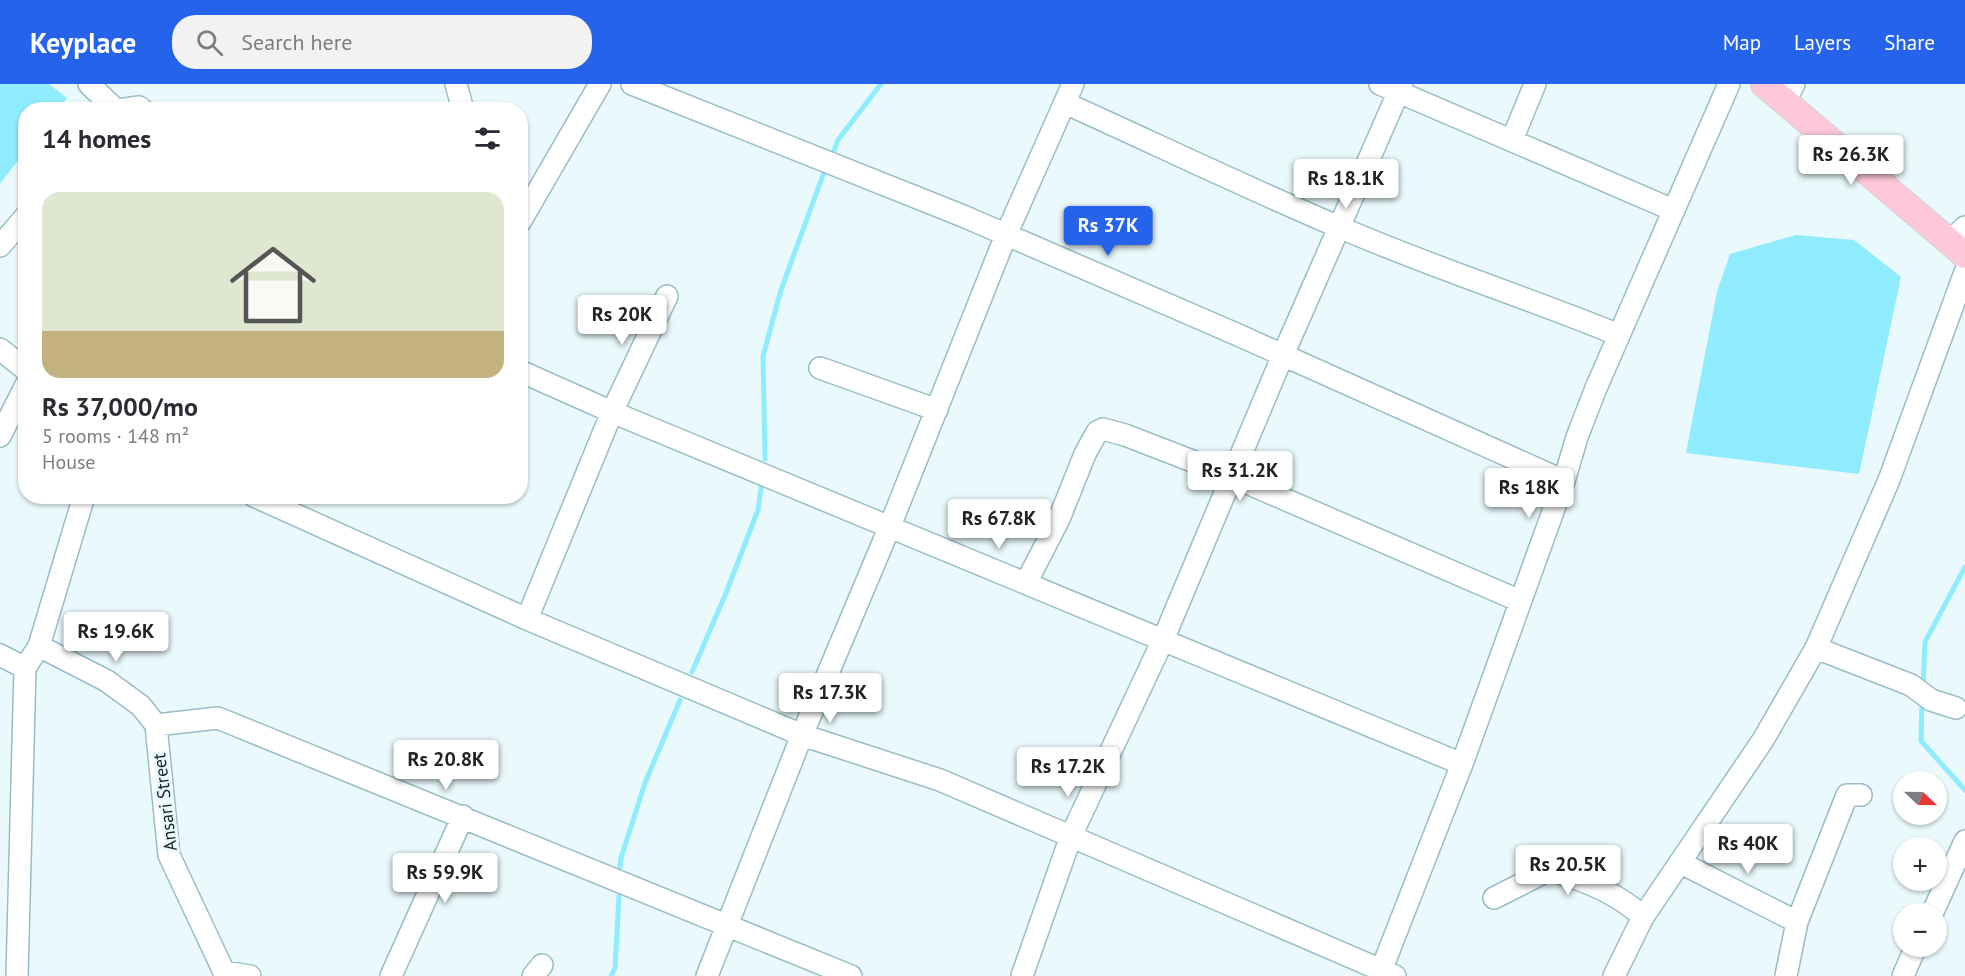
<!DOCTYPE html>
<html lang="en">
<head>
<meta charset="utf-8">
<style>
  :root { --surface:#fff; --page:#f2f2f3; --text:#2b2b33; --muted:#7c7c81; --accent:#2563eb }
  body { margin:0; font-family:"PT Sans",sans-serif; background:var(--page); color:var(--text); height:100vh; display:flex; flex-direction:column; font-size:22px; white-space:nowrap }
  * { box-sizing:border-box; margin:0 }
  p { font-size:20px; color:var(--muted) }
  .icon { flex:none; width:33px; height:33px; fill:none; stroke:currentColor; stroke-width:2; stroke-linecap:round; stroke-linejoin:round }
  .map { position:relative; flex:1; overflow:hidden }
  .panel { position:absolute; left:18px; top:18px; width:510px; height:402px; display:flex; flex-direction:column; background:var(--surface); border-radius:24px; box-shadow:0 2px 4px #0004 }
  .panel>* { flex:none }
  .needle { width:39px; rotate:112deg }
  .tools { position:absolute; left:1893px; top:687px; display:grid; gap:12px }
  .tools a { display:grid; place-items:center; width:54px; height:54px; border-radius:50%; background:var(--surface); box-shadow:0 2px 4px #0004; font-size:30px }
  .price { position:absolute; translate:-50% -51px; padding:0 14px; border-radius:6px; background:#fff; color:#222; font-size:20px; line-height:39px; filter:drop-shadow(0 2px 3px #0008) }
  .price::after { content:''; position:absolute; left:50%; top:36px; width:18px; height:14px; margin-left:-9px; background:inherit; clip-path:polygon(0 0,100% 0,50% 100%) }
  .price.on { background:var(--accent); color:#fff }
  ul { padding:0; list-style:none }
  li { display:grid; align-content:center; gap:12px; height:318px; padding:0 24px }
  li span { display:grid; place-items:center; height:186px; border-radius:18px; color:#555 }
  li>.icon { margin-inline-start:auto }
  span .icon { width:108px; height:108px; fill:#fffc; stroke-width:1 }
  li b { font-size:26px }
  h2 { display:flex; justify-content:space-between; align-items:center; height:72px; padding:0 24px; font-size:26px }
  header { display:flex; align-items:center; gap:36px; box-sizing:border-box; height:84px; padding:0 30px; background:var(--accent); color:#fff }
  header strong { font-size:28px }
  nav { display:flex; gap:33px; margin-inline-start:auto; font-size:21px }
  .search { width:420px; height:54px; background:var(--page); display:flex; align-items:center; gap:15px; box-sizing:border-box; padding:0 21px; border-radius:24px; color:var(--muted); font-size:22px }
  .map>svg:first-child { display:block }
  .water { fill:#8febfe }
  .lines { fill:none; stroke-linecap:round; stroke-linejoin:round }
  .stream { stroke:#8febfe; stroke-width:5 }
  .minor-casing { stroke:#99bdc5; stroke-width:24 }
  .major-casing { stroke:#d0d3d3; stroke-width:28 }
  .minor { stroke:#fff; stroke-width:21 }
  .major { stroke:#ffc8da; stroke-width:26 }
  .labels { text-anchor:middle; stroke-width:6; stroke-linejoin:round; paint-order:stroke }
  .street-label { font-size:18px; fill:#142225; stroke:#eaf9fc }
</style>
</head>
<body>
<header>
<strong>Keyplace</strong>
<div class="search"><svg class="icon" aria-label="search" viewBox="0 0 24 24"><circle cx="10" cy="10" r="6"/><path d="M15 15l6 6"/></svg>Search here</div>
<nav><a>Map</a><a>Layers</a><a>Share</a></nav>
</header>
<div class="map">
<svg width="1965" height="892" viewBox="0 0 1965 892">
  <rect width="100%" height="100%" fill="#eaf9fc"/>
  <path class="water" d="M0,0h49l18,14 -9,11 -32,1 -1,41 -25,33z
    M1796,151l58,5 47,37 -42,197 -173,-21 31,-161 13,-38z"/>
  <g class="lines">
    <path class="stream" d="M834,66l4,-10 43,-56
      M765,375l-2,-103 18,-66 42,-115
      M692,588l34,-79 32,-83 3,-22
      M1923,602l2,-44 40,-75
      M1922,617l-1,40 44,49
      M620,783l1,-9 24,-75 35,-83
      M611,892l4,-8 4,-72"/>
    <g class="minor-casing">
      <path id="minor" d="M89,0l27,26
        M456,0l7,26
        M632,0l331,132 273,118 328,147
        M1380,0l293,126
        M1785,18l9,-18
        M1065,19c91,41 182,85 274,124 92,40 187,70 280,108
        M118,26l21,-3 4,3
        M1512,56l23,-56
        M520,138l80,-138
        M1949,158l16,-15
        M0,162l26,-30
        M0,265l26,21
        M820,284l117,42
        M520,287l92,41 850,352
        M0,352l26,-51
        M254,412l273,123 275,116 138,45 455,196
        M1026,499l33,-64 26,-65 12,-22 6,-3 22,6 106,41 289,125
        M527,535l85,-207 55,-116
        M39,562l68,35 34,25 15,19
        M1816,564l95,37 20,15 25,8
        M0,571l25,13
        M156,641l62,-7 633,258
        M156,641l13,130 55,117v4
        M1681,779l116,59
        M1494,814l55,-28c33,9 69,23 94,47
        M1932,830l33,-73
        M224,888l26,4
        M17,892l8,-308 14,-22 45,-150
        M391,892l72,-160
        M533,892l9,-11
        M707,892l95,-241 88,-209 116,-291 67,-151
        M1022,892l49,-140 92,-196 120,-285 119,-271
        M1379,892l83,-212 102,-283 13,-44 19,-49 133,-304
        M1614,892l29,-59 120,-177 53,-92 73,-168 76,-208
        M1786,892l11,-54 50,-127h14
        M1903,892l13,-30"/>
    </g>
    <g class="major-casing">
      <path id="major" d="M1764,0l201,171"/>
    </g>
    <use href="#minor" class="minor"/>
    <use href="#major" class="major"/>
  </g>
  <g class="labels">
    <g class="street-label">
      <text transform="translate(165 718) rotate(-97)" y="6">Ansari Street</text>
    </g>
  </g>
</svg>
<div class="tools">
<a><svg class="needle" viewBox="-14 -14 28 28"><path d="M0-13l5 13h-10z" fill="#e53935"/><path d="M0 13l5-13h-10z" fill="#7c7c81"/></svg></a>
<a>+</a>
<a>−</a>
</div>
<b class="price" style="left:1851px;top:102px">Rs 26.3K</b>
<b class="price" style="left:1346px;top:126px">Rs 18.1K</b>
<b class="price on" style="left:1108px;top:173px">Rs 37K</b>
<b class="price" style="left:622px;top:262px">Rs 20K</b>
<b class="price" style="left:1240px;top:418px">Rs 31.2K</b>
<b class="price" style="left:1529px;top:435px">Rs 18K</b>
<b class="price" style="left:999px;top:466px">Rs 67.8K</b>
<b class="price" style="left:116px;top:579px">Rs 19.6K</b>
<b class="price" style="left:830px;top:640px">Rs 17.3K</b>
<b class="price" style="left:446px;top:707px">Rs 20.8K</b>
<b class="price" style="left:1068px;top:714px">Rs 17.2K</b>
<b class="price" style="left:1748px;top:791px">Rs 40K</b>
<b class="price" style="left:1568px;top:812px">Rs 20.5K</b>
<b class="price" style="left:445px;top:820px">Rs 59.9K</b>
<section class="panel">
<h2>14 homes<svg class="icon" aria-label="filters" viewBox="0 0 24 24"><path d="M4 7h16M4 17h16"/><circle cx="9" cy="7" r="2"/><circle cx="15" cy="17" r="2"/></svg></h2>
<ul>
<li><span style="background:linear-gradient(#dfe7d0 75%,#c2b280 0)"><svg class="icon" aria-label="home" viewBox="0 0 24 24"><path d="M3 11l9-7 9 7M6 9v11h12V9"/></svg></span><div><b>Rs 37,000/mo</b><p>5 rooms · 148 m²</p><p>House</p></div></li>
</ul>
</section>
</div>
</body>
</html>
